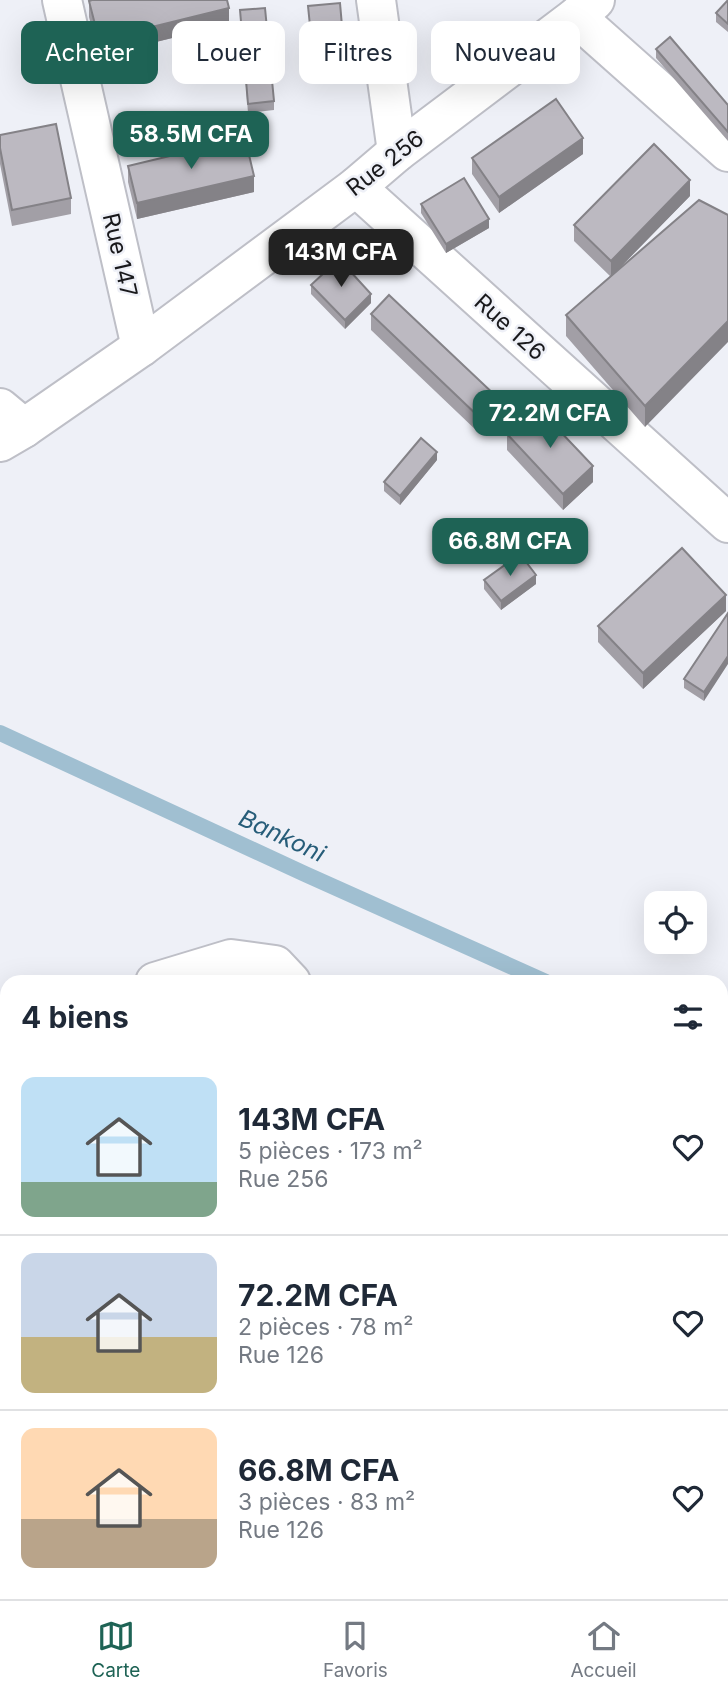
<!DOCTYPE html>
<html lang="fr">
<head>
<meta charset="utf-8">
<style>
  :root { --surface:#fff; --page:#f6f6f7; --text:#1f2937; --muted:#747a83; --line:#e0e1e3; --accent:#1e6355 }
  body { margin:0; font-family:Inter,sans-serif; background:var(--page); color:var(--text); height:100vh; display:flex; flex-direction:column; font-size:26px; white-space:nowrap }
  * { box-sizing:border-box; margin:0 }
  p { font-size:23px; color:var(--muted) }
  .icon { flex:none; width:38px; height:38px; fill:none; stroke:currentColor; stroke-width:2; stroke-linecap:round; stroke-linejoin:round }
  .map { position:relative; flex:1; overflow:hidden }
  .panel { position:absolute; left:0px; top:975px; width:728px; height:625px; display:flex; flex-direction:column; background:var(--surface); border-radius:21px 21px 0 0; box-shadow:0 7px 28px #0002 }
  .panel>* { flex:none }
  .top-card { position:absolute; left:21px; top:21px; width:686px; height:63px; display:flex; gap:14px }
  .fabs { position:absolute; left:644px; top:891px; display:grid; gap:14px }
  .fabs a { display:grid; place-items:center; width:63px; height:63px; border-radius:14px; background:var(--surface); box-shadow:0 7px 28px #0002; font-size:35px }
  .price { position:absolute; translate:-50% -60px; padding:0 16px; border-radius:14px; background:var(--accent); color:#fff; font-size:23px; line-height:46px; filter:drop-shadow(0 2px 4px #0008) }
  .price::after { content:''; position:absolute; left:50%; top:42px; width:21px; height:16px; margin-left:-10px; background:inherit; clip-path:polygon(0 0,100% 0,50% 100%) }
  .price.current { background:#222; color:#fff }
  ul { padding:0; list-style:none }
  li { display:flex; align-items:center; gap:21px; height:175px; padding:0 21px }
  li+li { border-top:2px solid var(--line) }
  li span { display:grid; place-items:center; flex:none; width:196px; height:140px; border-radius:14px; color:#555 }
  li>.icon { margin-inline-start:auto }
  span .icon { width:84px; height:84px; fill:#fffc; stroke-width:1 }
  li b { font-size:30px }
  h2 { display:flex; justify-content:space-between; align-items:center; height:84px; padding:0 21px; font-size:30px }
  .chip { padding:0 24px; border-radius:14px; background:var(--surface); box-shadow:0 7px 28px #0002; font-size:24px; line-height:63px }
  .chip.current { background:var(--accent); color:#fff }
  .dock { display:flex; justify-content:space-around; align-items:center; height:98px; border-top:2px solid var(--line); background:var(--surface); font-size:19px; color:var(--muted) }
  .dock a { display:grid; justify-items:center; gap:4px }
  .dock .current { color:var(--accent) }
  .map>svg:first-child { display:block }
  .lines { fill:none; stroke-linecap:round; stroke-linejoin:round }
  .stream { stroke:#a0bfd1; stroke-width:16 }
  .street-casing { stroke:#bebfc7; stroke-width:42 }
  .secondary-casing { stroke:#bebfc7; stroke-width:42 }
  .street { stroke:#fff; stroke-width:38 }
  .secondary { stroke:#fff; stroke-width:38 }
  .wall { fill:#a29fa6 }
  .shaded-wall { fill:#848287 }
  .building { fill:#bcb9c1; stroke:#848287; stroke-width:2 }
  .labels { text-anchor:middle; stroke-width:5; stroke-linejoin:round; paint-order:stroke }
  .street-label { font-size:23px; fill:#19191c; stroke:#eef0f7 }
  .water-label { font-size:24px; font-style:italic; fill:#275d79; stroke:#eef0f7 }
</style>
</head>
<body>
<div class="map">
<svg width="728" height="1599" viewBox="0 0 728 1599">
  <rect width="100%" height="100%" fill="#eef0f7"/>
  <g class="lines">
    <path class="stream" d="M0,733l305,141 241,108
      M721,1087l7,6"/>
    <g class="street-casing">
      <path id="street" d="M62,0l79,347
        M376,0l21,152
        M576,17l152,135
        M356,187l372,336
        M0,408l24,20
        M155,982l76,-23 44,6 16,17
        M0,1029l7,-2
        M0,1389l7,22
        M721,1400l7,-2
        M66,1592l2,7
        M99,1599l21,-7"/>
    </g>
    <g class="secondary-casing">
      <path id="secondary" d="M0,442l24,-14 117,-81 215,-160 41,-35 179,-135 19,-17"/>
    </g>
    <use href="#street" class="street"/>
    <use href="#secondary" class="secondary"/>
  </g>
  <path class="wall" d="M728,0v32l-12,-10v-9z
    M89,1l140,23 -130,32 -10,-39z
    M308,6l38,66v8l-31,4z
    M240,10l34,91v9l-26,3z
    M656,49l72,56v36l-72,-83z
    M0,135l71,63v16l-59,12 -12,-62z
    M583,154l-84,59 -27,-39v-16z
    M128,166l126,26 -117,27 -9,-37z
    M690,196l-75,76 113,-57 -83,212 -79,-91v-21l45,-38 -37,-36v-16z
    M421,204l68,24 -43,25 -25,-40z
    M311,285l60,18 -26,26 -34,-35z
    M371,314l127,100 -19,19 -108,-103z
    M507,434l86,48 -30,28 -56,-60z
    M437,460l-37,45 -16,-14v-9z
    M484,580l52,4 -35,26 -17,-21z
    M726,611l-83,78 -45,-47v-16z
    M728,613l-24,88 -20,-13v-9z
    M323,1592h67l3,7h-67z
    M687,1592h34l7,7h-39z"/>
  <path class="shaded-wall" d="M229,8v16l-130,32v-16z
    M583,138v16l-84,59v-16z
    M254,176v16l-117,27v-16z
    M690,180v16l-79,81v-16z
    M489,219v9l-43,25v-9z
    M371,294v9l-26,26v-9z
    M728,321v21l-83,85v-21z
    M498,398v16l-19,19v-16z
    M437,452v8l-37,45v-9z
    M593,466v16l-30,28v-16z
    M536,575v9l-35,26v-9z
    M726,595v16l-83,78v-16z
    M728,656v8l-24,37v-9z
    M7,1119v16l-7,2v-16z
    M7,1547v16l-7,3v-16z"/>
  <path class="building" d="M92,0h135l2,8 -130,32 -10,-39z
    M728,0v24l-12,-11z
    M340,3l6,69 -31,3 -7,-69z
    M265,8l9,93 -26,3 -8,-94z
    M670,37l58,68v27l-72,-83z
    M556,99l27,39 -84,59 -27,-39z
    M56,124l15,74 -59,12 -12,-62v-13z
    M245,138l9,38 -117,27 -9,-37z
    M654,144l36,36 -79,81 -37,-36z
    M464,178l25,41 -43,25 -25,-40z
    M699,200l29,15v106l-83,85 -79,-91z
    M339,259l32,35 -26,26 -34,-35z
    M389,295l109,103 -19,19 -108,-103z
    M537,407l56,59 -30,28 -56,-60z
    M421,438l16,14 -37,44 -16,-14z
    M682,548l44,47 -83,78 -45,-47z
    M520,554l16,21 -35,26 -17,-21z
    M728,613v43l-24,36 -20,-13z
    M7,1065v54l-7,2v-53z
    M728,1485v113l-3,1h-28l-2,-7h26v-105z
    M0,1522l7,21v4l-7,3z
    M254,1592h60l3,7h-82z
    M329,1592h61l3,7h-62z
    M419,1592h10l3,7h-25z"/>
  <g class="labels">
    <g class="street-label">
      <text transform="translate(385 163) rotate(-38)" y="8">Rue 256</text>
      <text transform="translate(120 255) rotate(77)" y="8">Rue 147</text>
      <text transform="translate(510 327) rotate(42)" y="8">Rue 126</text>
    </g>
    <g class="water-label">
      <text transform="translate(282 836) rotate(25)" y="8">Bankoni</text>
    </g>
  </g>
</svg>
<div class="fabs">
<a><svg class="icon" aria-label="locate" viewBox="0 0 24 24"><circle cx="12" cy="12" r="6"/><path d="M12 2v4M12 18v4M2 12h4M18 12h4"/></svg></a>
</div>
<b class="price" style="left:191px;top:171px">58.5M CFA</b>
<b class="price current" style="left:341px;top:289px">143M CFA</b>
<b class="price" style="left:550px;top:450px">72.2M CFA</b>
<b class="price" style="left:510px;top:578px">66.8M CFA</b>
<div class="top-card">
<a class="chip current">Acheter</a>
<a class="chip">Louer</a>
<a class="chip">Filtres</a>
<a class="chip">Nouveau</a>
</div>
<section class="panel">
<h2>4 biens<svg class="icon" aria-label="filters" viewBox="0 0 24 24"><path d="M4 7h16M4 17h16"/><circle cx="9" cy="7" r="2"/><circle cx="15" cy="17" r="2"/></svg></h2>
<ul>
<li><span style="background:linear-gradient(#bfe0f5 75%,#7fa58c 0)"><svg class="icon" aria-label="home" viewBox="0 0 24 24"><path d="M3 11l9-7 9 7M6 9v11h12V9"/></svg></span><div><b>143M CFA</b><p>5 pièces · 173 m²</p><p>Rue 256</p></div><svg class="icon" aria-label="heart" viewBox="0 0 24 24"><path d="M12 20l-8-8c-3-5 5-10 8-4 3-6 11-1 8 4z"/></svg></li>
<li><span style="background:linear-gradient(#c9d6e8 60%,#c2b280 0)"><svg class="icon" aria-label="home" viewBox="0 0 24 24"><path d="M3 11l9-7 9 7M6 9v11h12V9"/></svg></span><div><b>72.2M CFA</b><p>2 pièces · 78 m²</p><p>Rue 126</p></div><svg class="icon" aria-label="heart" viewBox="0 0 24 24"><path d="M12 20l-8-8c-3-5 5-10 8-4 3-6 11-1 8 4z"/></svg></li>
<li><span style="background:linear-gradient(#ffd9b3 65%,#b9a48a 0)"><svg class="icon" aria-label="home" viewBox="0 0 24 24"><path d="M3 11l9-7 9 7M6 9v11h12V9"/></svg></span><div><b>66.8M CFA</b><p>3 pièces · 83 m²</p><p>Rue 126</p></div><svg class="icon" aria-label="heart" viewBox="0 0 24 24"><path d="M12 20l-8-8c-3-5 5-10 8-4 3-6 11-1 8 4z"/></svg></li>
</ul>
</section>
</div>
<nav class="dock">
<a class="current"><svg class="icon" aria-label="map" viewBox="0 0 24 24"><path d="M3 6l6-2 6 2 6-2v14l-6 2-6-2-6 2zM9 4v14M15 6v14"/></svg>Carte</a>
<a><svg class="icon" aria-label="saved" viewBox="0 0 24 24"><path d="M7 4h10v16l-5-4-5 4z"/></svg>Favoris</a>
<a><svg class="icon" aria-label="home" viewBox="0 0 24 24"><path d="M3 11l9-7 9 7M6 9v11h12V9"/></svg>Accueil</a>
</nav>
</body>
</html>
